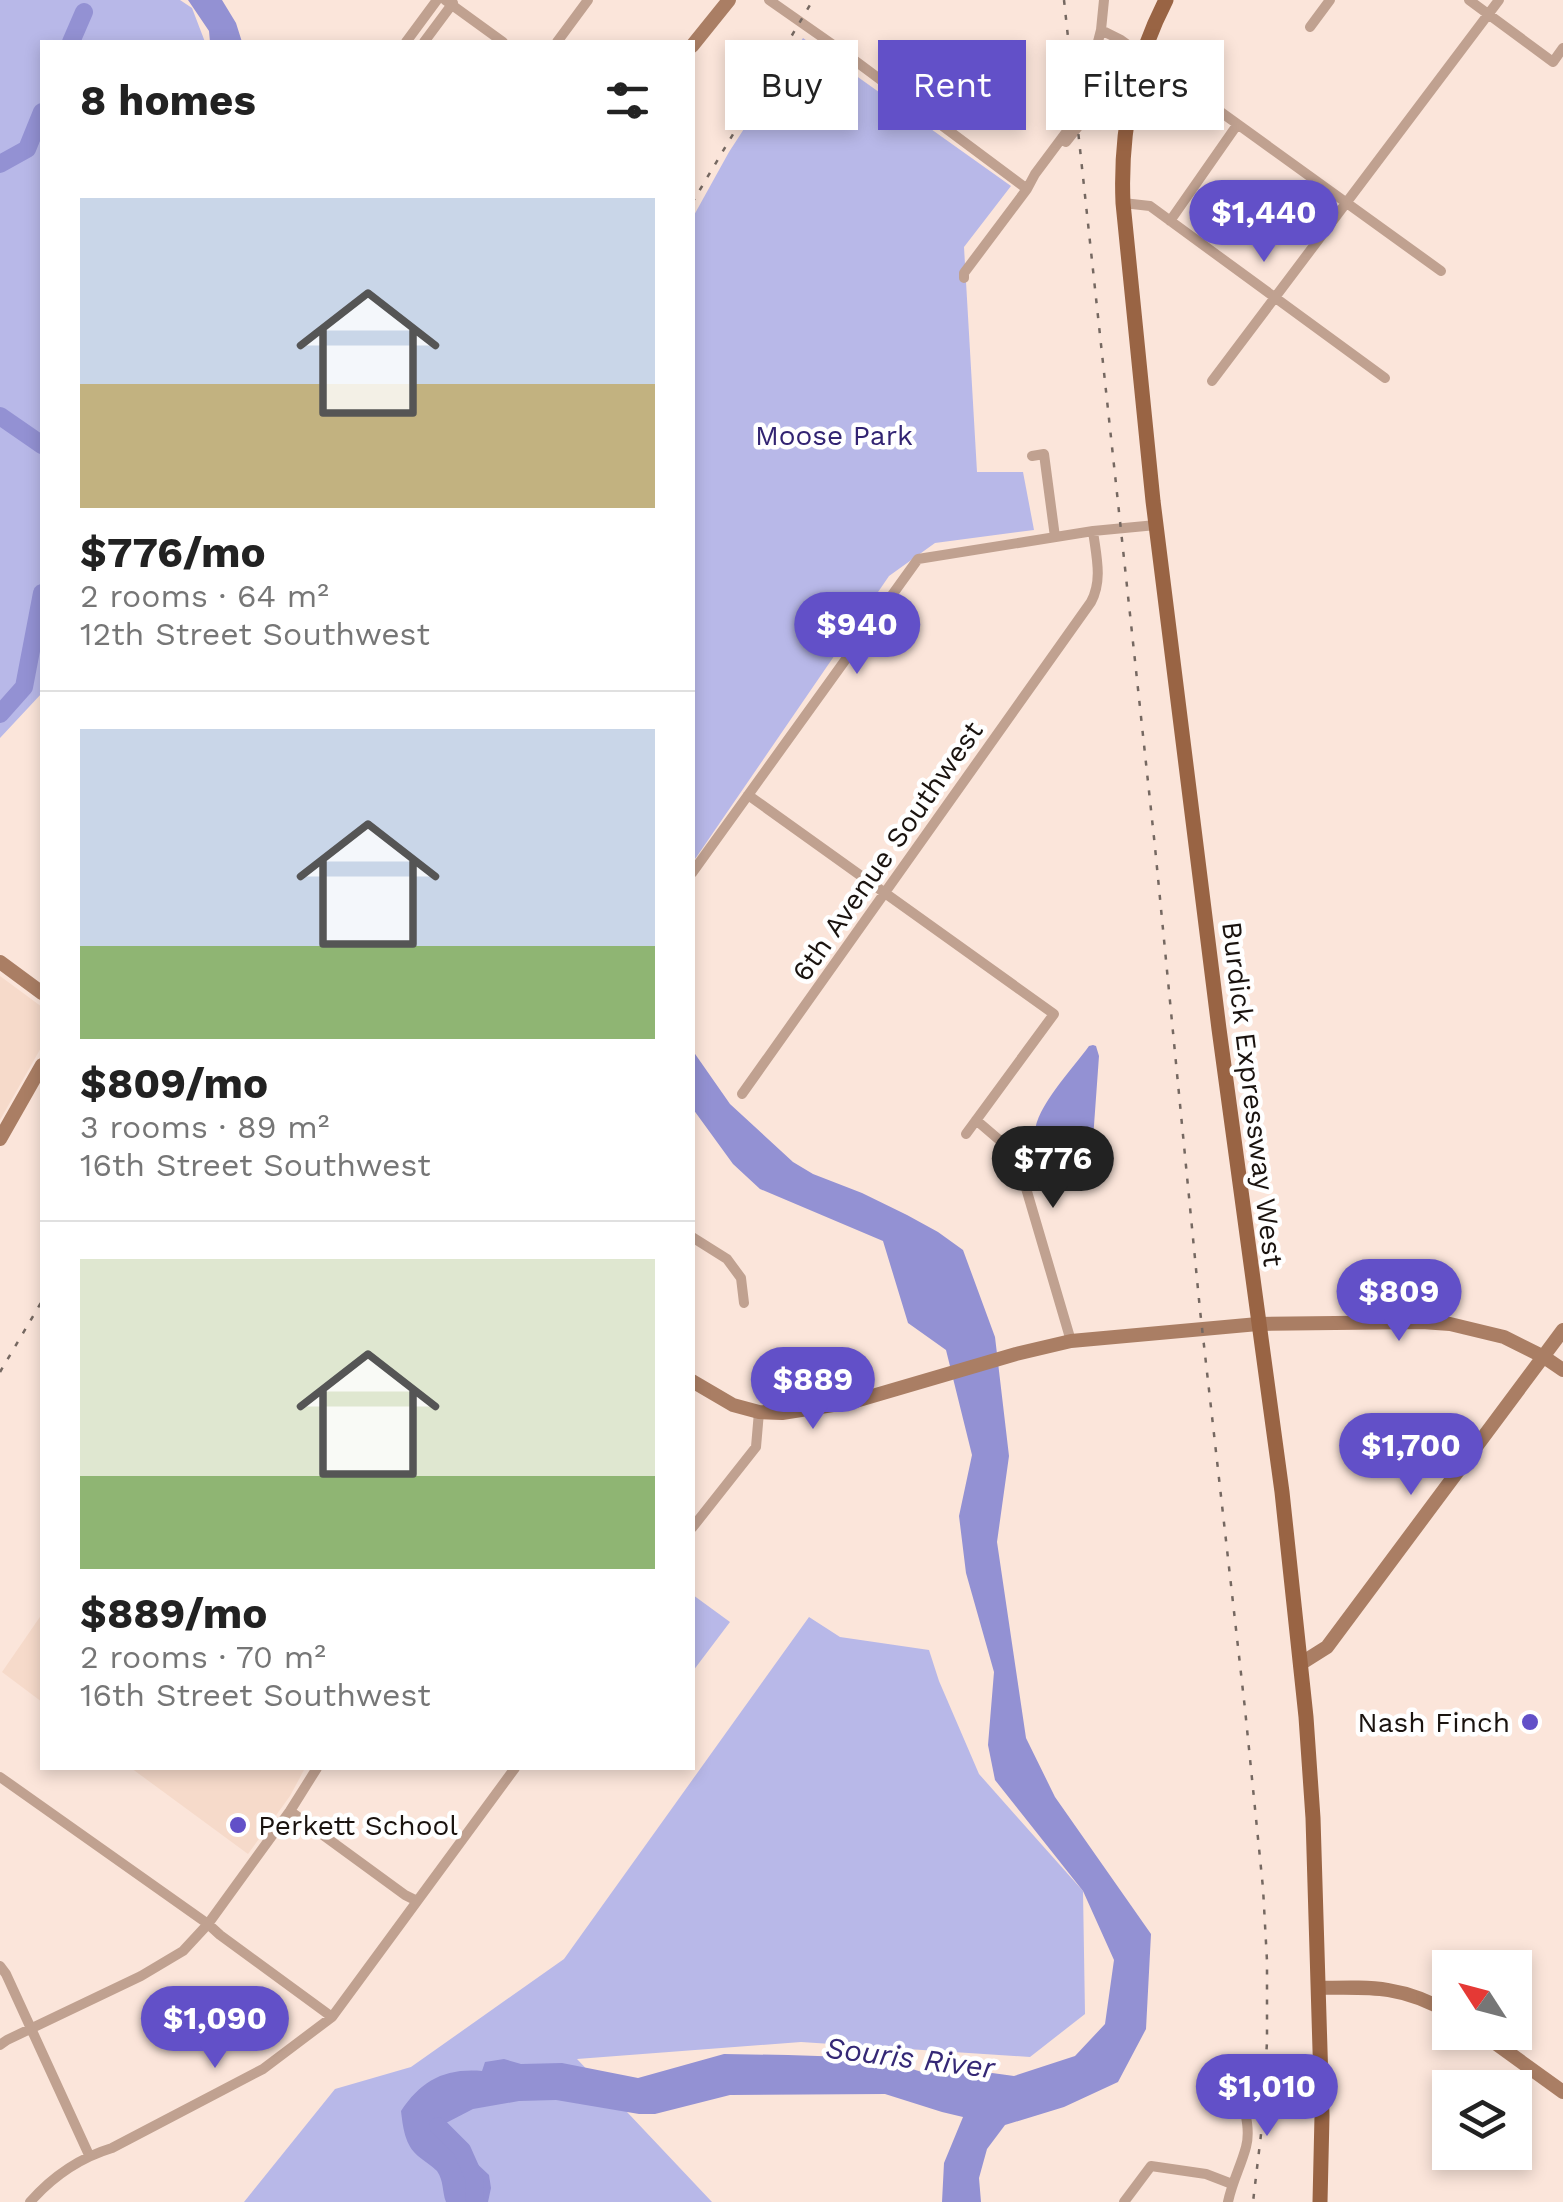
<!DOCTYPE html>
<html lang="en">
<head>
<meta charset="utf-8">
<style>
  :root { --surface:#fff; --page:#f6f6f6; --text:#222; --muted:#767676; --line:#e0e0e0; --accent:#6250c8 }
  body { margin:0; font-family:"Work Sans",sans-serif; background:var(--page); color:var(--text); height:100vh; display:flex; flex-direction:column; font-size:38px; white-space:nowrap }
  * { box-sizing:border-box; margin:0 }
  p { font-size:32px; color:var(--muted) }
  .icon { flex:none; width:55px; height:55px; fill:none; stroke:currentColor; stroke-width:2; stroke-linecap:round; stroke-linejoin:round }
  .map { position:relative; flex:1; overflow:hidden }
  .side { position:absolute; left:40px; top:40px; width:655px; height:1730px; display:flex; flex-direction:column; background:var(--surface); border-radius:0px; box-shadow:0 5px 15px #0003 }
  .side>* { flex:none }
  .guide { position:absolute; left:725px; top:40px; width:688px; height:90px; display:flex; gap:20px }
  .needle { width:65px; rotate:306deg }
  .controls { position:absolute; left:1432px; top:1950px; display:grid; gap:20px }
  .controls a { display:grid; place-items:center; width:100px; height:100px; border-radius:0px; background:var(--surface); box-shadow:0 5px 15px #0003; font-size:50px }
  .price { position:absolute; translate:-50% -85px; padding:0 22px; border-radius:35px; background:var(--accent); color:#fff; font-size:32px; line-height:65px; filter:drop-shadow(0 2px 5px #0008) }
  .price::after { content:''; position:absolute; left:50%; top:60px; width:30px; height:22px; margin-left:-15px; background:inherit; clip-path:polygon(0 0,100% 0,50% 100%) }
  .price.current { background:#222; color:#fff }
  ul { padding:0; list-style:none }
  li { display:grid; align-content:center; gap:20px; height:530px; padding:0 40px }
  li+li { border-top:2px solid var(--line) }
  li span { display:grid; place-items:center; height:310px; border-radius:0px; color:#555 }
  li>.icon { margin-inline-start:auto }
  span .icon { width:180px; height:180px; fill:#fffc; stroke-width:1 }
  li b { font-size:42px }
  h2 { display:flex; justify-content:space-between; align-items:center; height:120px; padding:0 40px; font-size:42px }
  .chip { padding:0 35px; border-radius:0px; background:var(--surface); box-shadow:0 5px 15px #0003; font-size:35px; line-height:90px }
  .chip.current { background:var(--accent); color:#fff }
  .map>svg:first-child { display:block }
  .built { fill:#f6daca }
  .green { fill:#b8b8e8 }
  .water { fill:#9391d3 }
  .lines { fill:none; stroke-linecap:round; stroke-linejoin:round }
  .river { stroke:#9391d3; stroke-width:18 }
  .street { stroke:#c0a190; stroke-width:10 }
  .secondary { stroke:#aa7e64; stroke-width:14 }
  .primary { stroke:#996444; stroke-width:15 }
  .rail { stroke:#756861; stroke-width:2.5; stroke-dasharray:5 10; stroke-linecap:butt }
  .poi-dot { fill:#6250c8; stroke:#fff; stroke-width:4 }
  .labels { text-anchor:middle; stroke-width:9; stroke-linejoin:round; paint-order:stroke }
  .park-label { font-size:28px; fill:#322472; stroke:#fff }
  .street-label { font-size:28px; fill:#1a130f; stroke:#fff }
  .poi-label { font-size:28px; fill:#1a130f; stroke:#fff; text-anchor:end }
  .water-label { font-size:30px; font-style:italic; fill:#352876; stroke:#fff }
</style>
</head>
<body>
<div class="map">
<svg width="1563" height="2202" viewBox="0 0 1563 2202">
  <rect width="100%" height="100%" fill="#fbe5da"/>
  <path class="built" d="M0,976l42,31v39l-42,74z
    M42,1614v88l-40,-30z
    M131,1768h174l-15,28 -42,58z"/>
  <path class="green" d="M0,0h180l12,8 13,34h-163v651l-42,45z
    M803,38l208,148 -47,61 13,225h46l11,58 -99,13 -46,33 -196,286v-645l36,-65z
    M693,1595l37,27 -37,49z
    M809,1617l31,20 89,13 10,31 40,93 104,117 2,123 -55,43 -229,-15 -224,17 135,143h-468l91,-113 76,-22 153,-108z"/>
  <path class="water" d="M188,0h34l14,23 6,19h-32l-1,-11z
    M1093,1045l3,1 3,10 -7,97c-25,29 -59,20 -57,-20 0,-25 39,-66 54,-87z
    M693,1051l37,53 63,58 20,12 49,19 45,22 31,17 25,18 32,87 14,119 -12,86 29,196 29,59 96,137 -5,95 -28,53 -54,25 -59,18 -18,24 -8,29 2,24h-39l2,-39 19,-46 -21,-5 -57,-18 -155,1 -75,19h-16l-83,-14 -37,1 -46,8 -29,15 10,18 35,33 2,13 -3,14h-42c-4,-10 -2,-21 -9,-31 -5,-5 -13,-10 -19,-15 -13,-11 -15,-28 -17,-45 20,-30 43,-43 81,-40l3,-9 19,-3 17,5 41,-1 76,15 86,-24 64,1 89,3 48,15 38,-4 51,7 61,-20 30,-32 9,-64 -31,-69 -88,-111 -7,-35 6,-73 -28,-99 -7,-57 13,-61 -26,-105 -38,-27 -25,-82 -123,-52 -27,-25 -40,-55z"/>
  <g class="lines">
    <path class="river" d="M71,42l13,-30
      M0,164l27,-15 15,-37
      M0,416l42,29
      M0,714l24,-27 18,-94
      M438,2126l24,24 12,27 1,25"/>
    <path class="street" d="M445,0l58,42
      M769,0l73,51 185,138
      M1104,0l-3,30 20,10 320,231
      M1469,0l84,62 10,-14
      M1310,27l20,-27
      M406,42l31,-42
      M424,42l29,-39
      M557,42l31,-42
      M1066,142l27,-34 6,-11 2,-52
      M1123,203l27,3 235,172
      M1170,221l67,-96
      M964,278v-5l63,-84 8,-15 53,-71 5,-13 1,-33 7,-27
      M1212,381l287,-381
      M1032,456l12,-2 11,83
      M748,795l306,219 -88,120
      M692,873l226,-314 175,-28 63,-6
      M742,1094l349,-492c12,-22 5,-47 2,-71
      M976,1120l35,30 12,28 48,163
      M692,1237l35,22 14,19 3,25
      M692,1528l64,-81 3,-35
      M0,1777l208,147 12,11 112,82
      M290,1811l115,84 12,6
      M0,1966l6,8 83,181
      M0,2045l7,-5 134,-64 42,-25 25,-27 82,-113 27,-43
      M30,2202c23,-26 49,-44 82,-54l151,-79 69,-52 183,-249
      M1124,2202l27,-36 55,8 26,10
      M1228,2202c4,-20 13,-36 18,-55 5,-18 -2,-39 -6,-57"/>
    <path class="secondary" d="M692,46l37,-46
      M0,962l42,31
      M0,1139l42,-74
      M692,1381l41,24 26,7 23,1 70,-11 164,-48 55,-13 187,-17 164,-2 28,2 54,13 40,20 19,13
      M1300,1664l27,-17 236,-317
      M1318,1988c53,-1 84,-3 132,25
      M1480,2032l83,60"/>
    <path class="primary" d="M1166,0c-33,64 -46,132 -43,203l30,298 66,528 63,463 24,225 7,101 9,298 -2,86"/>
    <path class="rail" d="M1064,0l91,847 45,463 45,399 18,179 4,73v81l-5,84 -9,76
      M692,203l121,-203
      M0,1372l42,-71"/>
  </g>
  <g class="poi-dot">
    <circle cx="1530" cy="1722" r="10"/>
    <circle cx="238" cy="1825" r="10"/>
  </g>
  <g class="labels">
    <g class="park-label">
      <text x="834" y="445">Moose Park</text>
    </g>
    <g class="street-label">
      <text transform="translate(887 851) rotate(-55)" y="10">6th Avenue Southwest</text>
      <text transform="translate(1253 1094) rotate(83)" y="10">Burdick Expressway West</text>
    </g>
    <g class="poi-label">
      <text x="1510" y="1732">Nash Finch</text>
      <text x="258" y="1835" text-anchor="start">Perkett School</text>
    </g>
    <g class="water-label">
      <text transform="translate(910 2058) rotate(7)" y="10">Souris River</text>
    </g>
  </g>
</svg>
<div class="controls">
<a><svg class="needle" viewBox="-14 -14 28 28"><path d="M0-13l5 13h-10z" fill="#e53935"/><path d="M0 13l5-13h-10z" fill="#767676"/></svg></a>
<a><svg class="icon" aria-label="layers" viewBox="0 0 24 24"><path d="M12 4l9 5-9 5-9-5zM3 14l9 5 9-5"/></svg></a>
</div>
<b class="price" style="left:1264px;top:265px">$1,440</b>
<b class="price" style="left:857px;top:677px">$940</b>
<b class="price current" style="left:1053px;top:1211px">$776</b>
<b class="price" style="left:1399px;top:1344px">$809</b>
<b class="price" style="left:813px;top:1432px">$889</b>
<b class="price" style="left:1411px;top:1498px">$1,700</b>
<b class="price" style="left:215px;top:2071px">$1,090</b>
<b class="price" style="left:1267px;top:2139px">$1,010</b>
<div class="guide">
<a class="chip">Buy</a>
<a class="chip current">Rent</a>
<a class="chip">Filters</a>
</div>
<section class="side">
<h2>8 homes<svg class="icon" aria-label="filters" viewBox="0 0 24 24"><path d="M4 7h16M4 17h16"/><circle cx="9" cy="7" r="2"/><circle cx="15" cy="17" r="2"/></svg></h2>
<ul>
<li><span style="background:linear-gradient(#c9d6e8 60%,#c2b280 0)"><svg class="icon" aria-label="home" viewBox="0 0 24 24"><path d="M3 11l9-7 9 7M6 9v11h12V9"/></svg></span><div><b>$776/mo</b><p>2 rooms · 64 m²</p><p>12th Street Southwest</p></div></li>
<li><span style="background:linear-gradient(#c9d6e8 70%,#8fb573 0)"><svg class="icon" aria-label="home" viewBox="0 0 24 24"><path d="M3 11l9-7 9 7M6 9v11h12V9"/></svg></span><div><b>$809/mo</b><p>3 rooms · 89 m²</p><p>16th Street Southwest</p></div></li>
<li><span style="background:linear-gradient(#dfe7d0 70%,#8fb573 0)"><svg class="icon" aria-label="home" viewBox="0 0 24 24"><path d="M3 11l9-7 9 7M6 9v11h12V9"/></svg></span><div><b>$889/mo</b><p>2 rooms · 70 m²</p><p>16th Street Southwest</p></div></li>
</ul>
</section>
</div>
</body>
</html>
